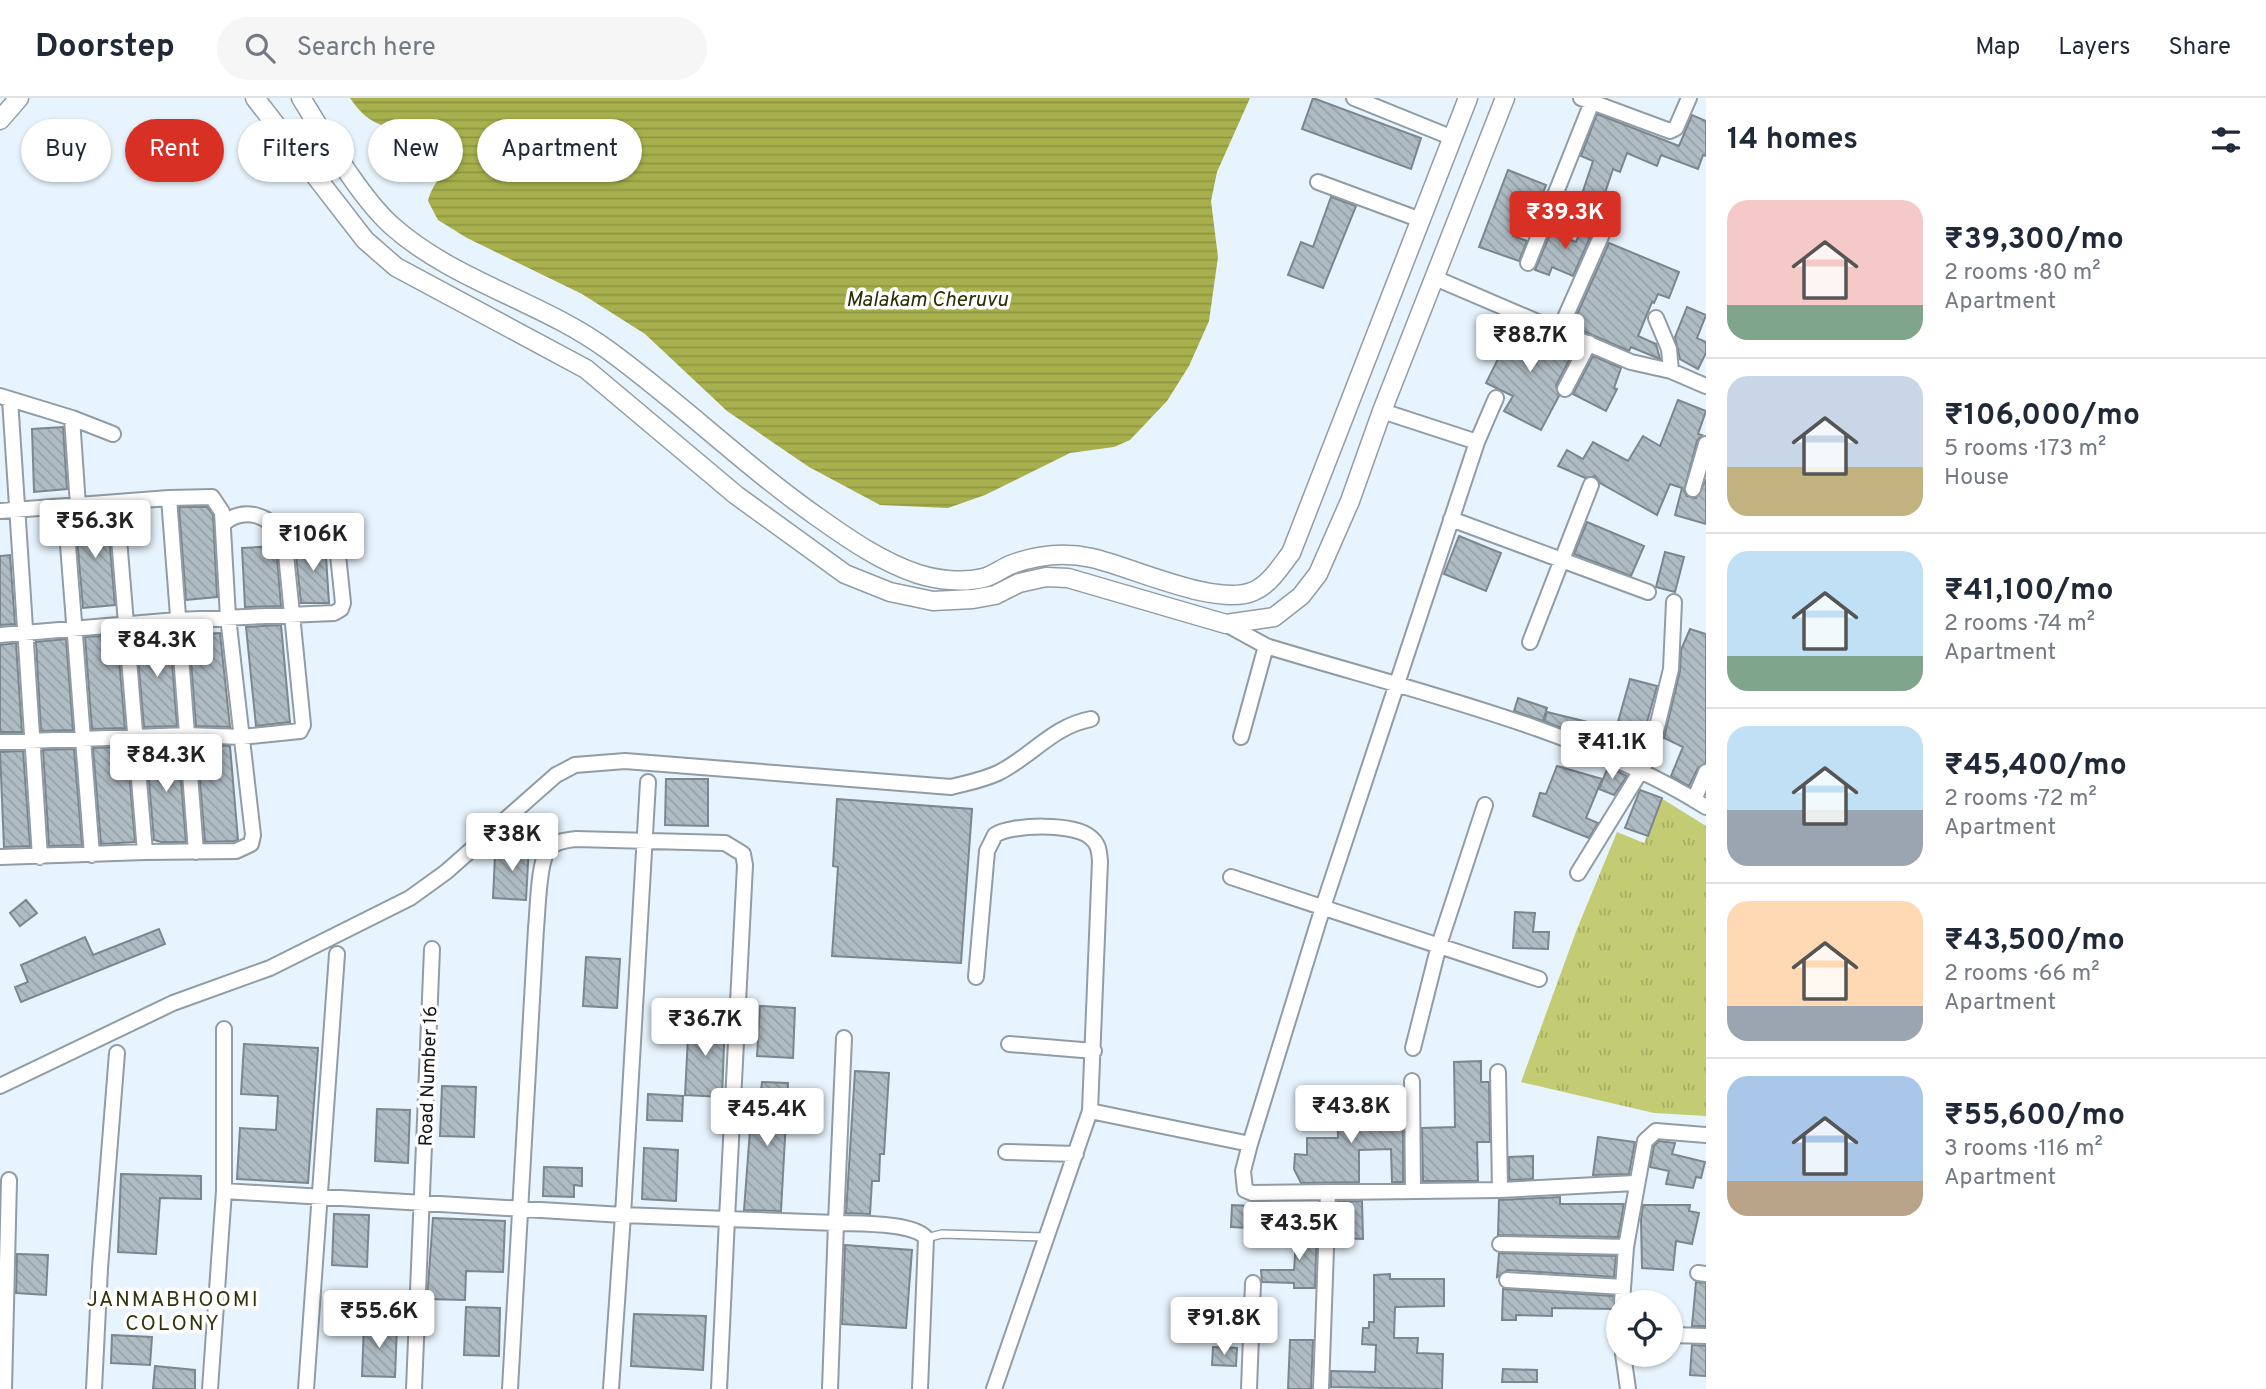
<!DOCTYPE html>
<html lang="en">
<head>
<meta charset="utf-8">
<style>
  :root { --surface:#fff; --page:#f6f6f7; --text:#1f2937; --muted:#747a83; --line:#e0e1e3; --accent:#d93025 }
  body { margin:0; font-family:Overpass,sans-serif; background:var(--page); color:var(--text); height:100vh; display:flex; flex-direction:column; font-size:26px; white-space:nowrap }
  * { box-sizing:border-box; margin:0 }
  p { font-size:23px; color:var(--muted) }
  .icon { flex:none; width:38px; height:38px; fill:none; stroke:currentColor; stroke-width:2; stroke-linecap:round; stroke-linejoin:round }
  .map { position:relative; flex:1; overflow:hidden }
  .panel { display:flex; flex-direction:column; background:var(--surface); width:560px }
  .panel>* { flex:none }
  .banner { position:absolute; left:21px; top:21px; width:665px; height:63px; display:flex; gap:14px }
  .buttons { position:absolute; left:1606px; top:1192px; display:grid; gap:14px }
  .buttons a { display:grid; place-items:center; width:77px; height:77px; border-radius:50%; background:var(--surface); box-shadow:0 2px 5px #0004; font-size:35px }
  .price { position:absolute; translate:-50% -60px; padding:0 16px; border-radius:7px; background:#fff; color:#222; font-size:23px; line-height:46px; filter:drop-shadow(0 2px 4px #0008) }
  .price::after { content:''; position:absolute; left:50%; top:42px; width:21px; height:16px; margin-left:-10px; background:inherit; clip-path:polygon(0 0,100% 0,50% 100%) }
  .price.on { background:var(--accent); color:#fff }
  ul { padding:0; list-style:none }
  li { display:flex; align-items:center; gap:21px; height:175px; padding:0 21px }
  li+li { border-top:2px solid var(--line) }
  li span { display:grid; place-items:center; flex:none; width:196px; height:140px; border-radius:21px; color:#555 }
  li>.icon { margin-inline-start:auto }
  span .icon { width:84px; height:84px; fill:#fffc; stroke-width:1 }
  li b { font-size:30px }
  h2 { display:flex; justify-content:space-between; align-items:center; height:84px; padding:0 21px; font-size:30px }
  .pill { padding:0 24px; border-radius:32px; background:var(--surface); box-shadow:0 2px 5px #0004; font-size:24px; line-height:63px }
  .pill.on { background:var(--accent); color:#fff }
  header { display:flex; align-items:center; gap:42px; box-sizing:border-box; height:98px; padding:0 35px; background:var(--surface); border-bottom:2px solid var(--line) }
  header strong { font-size:33px }
  nav { display:flex; gap:38px; margin-inline-start:auto; font-size:24px }
  .search { width:490px; height:63px; background:var(--page); display:flex; align-items:center; gap:18px; box-sizing:border-box; padding:0 24px; border-radius:38px; color:var(--muted); font-size:26px }
  main { display:flex; flex:1; min-height:0 }
  .map>svg:first-child { display:block }
  .park { fill:url(#park-tufts) }
  .water { fill:url(#water-rules) }
  .building { fill:url(#building-back-hatch); stroke:#7b868e; stroke-width:2 }
  .lines { fill:none; stroke-linecap:round; stroke-linejoin:round }
  .service-casing { stroke:#919ca4; stroke-width:10 }
  .minor-casing { stroke:#919ca4; stroke-width:18 }
  .tertiary-casing { stroke:#919ca4; stroke-width:21 }
  .service { stroke:#fff; stroke-width:7 }
  .minor { stroke:#fff; stroke-width:14 }
  .tertiary { stroke:#fff; stroke-width:18 }
  .labels { text-anchor:middle; stroke-width:7; stroke-linejoin:round; paint-order:stroke }
  .street-label { font-size:19px; fill:#111518; stroke:#fff }
  .water-label { font-size:21px; font-style:italic; fill:#2b2e02; stroke:#fff }
  .neighbourhood-label { font-size:21px; letter-spacing:2px; fill:#31340b; stroke:#fff }
</style>
</head>
<body>
<header>
<strong>Doorstep</strong>
<div class="search"><svg class="icon" aria-label="search" viewBox="0 0 24 24"><circle cx="10" cy="10" r="6"/><path d="M15 15l6 6"/></svg>Search here</div>
<nav><a>Map</a><a>Layers</a><a>Share</a></nav>
</header>
<main>
<div class="map">
<svg width="1706" height="1291" viewBox="0 0 1706 1291">
  <defs>
    <pattern id="park-tufts" width="24" height="20" patternUnits="userSpaceOnUse" patternTransform="scale(1.75)"><rect width="24" height="20" fill="#c3cc72"/><path d="M3 7l-1-3M5 7V3M7 7l1-3M15 17l-1-3M17 17v-4M19 17l1-3" fill="none" stroke="#a6ae62"/></pattern>
    <pattern id="water-rules" width="6" height="5" patternUnits="userSpaceOnUse" patternTransform="scale(1.75)"><rect width="6" height="5" fill="#a7b04c"/><path d="M0 2.5h6" fill="none" stroke="#8f9642"/></pattern>
    <pattern id="building-back-hatch" width="6" height="6" patternUnits="userSpaceOnUse" patternTransform="scale(1.75)"><rect width="6" height="6" fill="#b0bcc4"/><path d="M-1 5l2 2M0 0l6 6M5-1l2 2" fill="none" stroke="#96a1a8"/></pattern>
  </defs>
  <rect width="100%" height="100%" fill="#e8f4fd"/>
  <path class="park" d="M1661,700l45,28v290l-52,-3 -133,-31 56,-153 40,-97 27,11z"/>
  <path class="water" d="M350,0h900l-33,74 -6,29 7,56 -9,64 -20,45 -22,35 -37,39 -16,7 -44,6 -85,42 -37,13 -68,-3 -71,-38 -82,-56 -82,-77 -63,-40 -115,-56 -29,-18 -10,-19c5,-22 25,-34 24,-57 -41,-35 -67,6 -102,-46z"/>
  <path class="building" d="M1313,0l108,40 -10,31 -109,-40z
    M1597,16l82,32 13,-31 14,6v35l-3,-1 -5,14 -37,-14 -4,11 -30,-13 -7,19 -7,-3 -15,45 -20,-8 15,-45 -12,-5z
    M1508,72l38,15 -9,23 -11,-5 -13,33 14,5 -8,20 -40,-14z
    M1331,99l25,9 -33,82 -35,-13 13,-33 12,5z
    M1586,120l14,5 -6,5 -21,48 -21,-9 -3,8 -14,-5 16,-38 25,10z
    M1609,145l70,29 -10,26 -11,-4 -4,9 -2,-1 -14,34 18,8 4,15 -29,-12 -2,4 -57,-25z
    M1687,209l19,8 -9,23 9,4v11l-8,16 -18,-10 -5,-22z
    M1516,225l59,26 -19,36 3,11 -18,34 -37,-19 9,-15 -27,-13z
    M1593,258l28,12 -7,20 3,1 -11,22 -33,-17z
    M1678,302l28,11 -8,23 4,1 -5,6 -13,50 3,5 9,2 10,-18v44l-31,-9 7,-27 -12,-4 -13,31 -57,-32 -5,-7 -10,2 -27,-12 9,-16 16,9 10,-17 35,19 15,-25 17,10z
    M63,329l4,62 -33,3 -2,-63z
    M179,409h28l6,8 4,82 -31,3z
    M107,414l8,93 -32,3 -8,-93z
    M1587,424l57,24 -13,30 -57,-22z
    M1459,438l42,17 -15,38 -42,-17z
    M325,443l4,62h-28l-6,-58z
    M276,448l5,60 -36,1 -3,-59z
    M1665,454l19,5 -9,35 -19,-5z
    M10,457l5,69 -15,1v-69z
    M281,527l9,97 -34,4 -10,-99z
    M1690,531l16,5v129l-8,5 -9,18 -18,-10 12,-29 -19,-9 16,-67 1,-21z
    M166,533l1,6h3l7,89 -33,1 -8,-94z
    M220,535l10,94 -34,-1 -7,-91z
    M117,537l8,93 -33,1 -7,-92z
    M66,541l7,91 -32,1 -5,-89z
    M16,545l6,89h-22v-87z
    M1630,581l27,7 -20,73 -93,-38 3,-9 69,17z
    M1518,600l29,10 -4,13 -29,-10z
    M178,647l8,97h-25l-7,-2 -8,-94z
    M197,647l33,1 8,94 -4,1 -29,1z
    M127,649l8,95 -34,2 -8,-96z
    M74,651l8,96 -33,1 -6,-96z
    M23,653l7,95 -26,1 -4,-95z
    M1557,668l45,13 -16,39 12,5 -9,15 -56,-22 7,-23 6,1z
    M1608,669l19,9 -13,19 -15,-6z
    M666,681h42v47l-43,-1z
    M1640,692l22,8 -14,38 -23,-8z
    M837,701l135,10 -11,154 -129,-7 6,-89 -5,-1z
    M504,747l25,1 -3,54 -33,-2 2,-42h9z
    M26,802l11,13 -17,13 -10,-13z
    M1515,814l20,1 -2,19h16l-1,17 -35,-1z
    M159,831l6,15 -144,58 -6,-15 13,-5 -7,-17 64,-28 8,18z
    M586,859l34,2 -3,49 -34,-2z
    M760,908l35,2 -2,50 -36,-2z
    M689,920l36,2 -3,77 -37,-2z
    M244,946l74,4 -10,135 -71,-4 3,-51 36,2 2,-34 -37,-2z
    M1481,963v21h8l1,60h-13l1,39h-55l-1,-53 33,-1 -1,-65z
    M855,973l34,2 -5,81h-4l-1,27h-7l-2,33 -24,-1z
    M762,984l26,1 -7,128 -37,-1 9,-120 8,1z
    M442,988l34,1 -2,50 -34,-1z
    M648,996l35,2 -1,25 -35,-1z
    M1370,997l2,27h31v60h-11l-1,-33 -32,1v32l-58,1 -7,-14 1,-15 12,1v-17h31l-1,-41z
    M377,1011l33,1 -2,53 -33,-2z
    M1598,1039l37,5 -6,32 -36,1z
    M1659,1043l16,2 -3,11 33,8 -4,16 -5,-1 -3,11 -27,-4 3,-13 -19,-4 4,-21z
    M644,1050l34,2 -2,51 -34,-2z
    M1533,1058v23l-24,1v-23z
    M544,1069l38,1v18l-8,-1v12l-31,-1z
    M121,1076l80,2v23l-41,-1 -4,56 -38,-2z
    M1560,1099v7h64l-6,33 -120,-2 1,-35z
    M1362,1103l1,38 -25,-1v-36z
    M1232,1107l19,1 -1,22 -19,-1z
    M1643,1107h47l-1,6 10,2 -7,31 -16,-3 -3,29 -31,-2 -1,-48z
    M334,1116l35,1 -2,52 -35,-2z
    M433,1120l72,3 -2,51 -37,-1 -1,29 -38,-1z
    M1297,1129h20l-2,61h-21v-5l-32,-1 -1,-12h33z
    M845,1147l67,5 -6,78 -64,-4z
    M1499,1155l117,3 -2,21 -106,-7 -11,7z
    M17,1156l31,1 -2,40 -30,-2z
    M1390,1176v5h54v27l-49,1 -1,31h24l-1,15 26,1 -1,35 -111,-2v-16l44,1 1,-27 -14,-1 1,-16h6v-6h5v-47z
    M1696,1184l10,1v43h-14z
    M1503,1191l110,7 3,13 -64,-1v8l-36,-1v5h-14z
    M466,1209l34,1 -1,48 -35,-1z
    M634,1216l72,2 -3,54 -72,-4z
    M1187,1218h27v15l-27,-1z
    M364,1226l33,1 -2,52 -33,-1z
    M112,1237l40,2 -2,28 -39,-2z
    M1290,1242h23l-2,49h-23z
    M1692,1247l14,1v30l-16,-1z
    M1213,1249l24,1 -1,18 -24,-1z
    M155,1268l40,4v19h-42z
    M1503,1271l34,1v12h-35z"/>
  <g class="lines">
    <g class="service-casing">
      <path id="service" d="M926,1140l16,-4 104,3"/>
    </g>
    <g class="minor-casing">
      <path id="minor" d="M1354,0l99,40
        M1581,0l89,33 6,-3 13,-30
        M1318,84l103,38
        M1528,165l64,-161
        M1435,180l196,84 40,9 35,15
        M1656,220l13,31 2,22
        M1560,231l43,-97
        M1565,291l24,-46
        M0,298l72,22 6,88
        M1496,300l-19,44 -154,465 -73,237 -7,27 2,19 7,3 248,-3 135,-7
        M10,301l30,458
        M1382,313l95,31
        M72,320l41,16
        M1693,391l13,-45
        M65,408l27,349
        M0,413l169,-13 27,354
        M1451,421l197,73
        M1226,526l40,22 -25,91
        M0,537l177,-15 157,-7 7,-4 2,-6 -5,-48
        M1530,544l61,-157
        M1266,548c140,43 317,83 440,161
        M0,644l187,-7 55,2 58,-6 3,-6 -19,-191c-16,-18 -39,-28 -60,-11
        M1694,702l12,-28
        M145,754l91,-1 15,-7 2,-9 -25,-218 -6,-105 -10,-15 -43,1
        M0,759l145,-5 -29,-349
        M1578,775l72,-117 21,-87 3,-67
        M1231,779l308,102
        M976,879l11,-126 8,-16c17,-11 79,-12 95,2 9,7 9,14 10,24l-10,250 -96,278
        M844,940l-8,185c22,1 77,-1 90,15l-6,151
        M1009,946l85,7
        M1413,950l26,-103 46,-140
        M1498,974l2,118
        M1412,983l1,110
        M0,988l173,-83 97,-35 140,-70 36,-26 110,-97 19,-10 50,-4 326,26c16,-4 32,-7 47,-14 34,-17 55,-47 93,-54
        M1090,1013l160,33
        M1006,1054l70,2
        M224,1093l399,24 25,-433
        M1500,1146l126,3 19,-106 11,-10 50,4
        M1698,1175l8,1
        M1507,1182l116,7
        M1622,1204l4,-55
        M1671,1237l35,1
        M1623,1256l5,35
        M4,1291l5,-209
        M94,1291l6,-121 17,-215
        M210,1291l14,-198v-162
        M306,1291l31,-435
        M414,1291l18,-440
        M510,1291l26,-461c2,-18 2,-67 13,-80 7,-7 18,-8 27,-9l149,4 18,11 2,11 -18,354 -104,-4 -12,174
        M719,1291l8,-170 109,4 -6,166
        M1249,1291l4,-106
        M1321,1291l7,-196"/>
    </g>
    <g class="tertiary-casing">
      <path id="tertiary" d="M255,0l110,142 31,27 190,102 150,126 109,79 45,18 43,9 40,-2 22,-4 24,-12 27,-6 22,1 158,46 48,-7 27,-21 17,-22 32,-73 32,-90 123,-313
        M301,0c24,38 57,97 90,127 62,56 150,76 217,125 73,53 138,117 211,168 31,22 63,44 99,56 19,6 45,9 65,4 9,-2 18,-9 27,-13 26,-10 55,-13 82,-7 40,9 126,50 162,33 16,-7 26,-24 37,-38l177,-455
        M0,22l19,-22"/>
    </g>
    <use href="#service" class="service"/>
    <use href="#minor" class="minor"/>
    <use href="#tertiary" class="tertiary"/>
  </g>
  <g class="labels">
    <g class="street-label">
      <text transform="translate(427 978) rotate(-88)" y="7">Road Number 16</text>
    </g>
    <g class="water-label">
      <text x="927" y="208">Malakam Cheruvu</text>
    </g>
    <g class="neighbourhood-label">
      <text x="173" y="1208">JANMABHOOMI<tspan x="173" dy="24">COLONY</tspan></text>
    </g>
  </g>
</svg>
<div class="buttons">
<a><svg class="icon" aria-label="locate" viewBox="0 0 24 24"><circle cx="12" cy="12" r="6"/><path d="M12 2v4M12 18v4M2 12h4M18 12h4"/></svg></a>
</div>
<b class="price on" style="left:1565px;top:153px">₹39.3K</b>
<b class="price" style="left:1530px;top:276px">₹88.7K</b>
<b class="price" style="left:95px;top:462px">₹56.3K</b>
<b class="price" style="left:313px;top:475px">₹106K</b>
<b class="price" style="left:157px;top:581px">₹84.3K</b>
<b class="price" style="left:1612px;top:683px">₹41.1K</b>
<b class="price" style="left:166px;top:696px">₹84.3K</b>
<b class="price" style="left:512px;top:775px">₹38K</b>
<b class="price" style="left:705px;top:960px">₹36.7K</b>
<b class="price" style="left:1351px;top:1047px">₹43.8K</b>
<b class="price" style="left:767px;top:1050px">₹45.4K</b>
<b class="price" style="left:1299px;top:1164px">₹43.5K</b>
<b class="price" style="left:379px;top:1252px">₹55.6K</b>
<b class="price" style="left:1224px;top:1259px">₹91.8K</b>
<div class="banner">
<a class="pill">Buy</a>
<a class="pill on">Rent</a>
<a class="pill">Filters</a>
<a class="pill">New</a>
<a class="pill">Apartment</a>
</div>
</div>
<section class="panel">
<h2>14 homes<svg class="icon" aria-label="filters" viewBox="0 0 24 24"><path d="M4 7h16M4 17h16"/><circle cx="9" cy="7" r="2"/><circle cx="15" cy="17" r="2"/></svg></h2>
<ul>
<li><span style="background:linear-gradient(#f6c9c9 75%,#7fa58c 0)"><svg class="icon" aria-label="home" viewBox="0 0 24 24"><path d="M3 11l9-7 9 7M6 9v11h12V9"/></svg></span><div><b>₹39,300/mo</b><p>2 rooms · 80 m²</p><p>Apartment</p></div></li>
<li><span style="background:linear-gradient(#c9d6e8 65%,#c2b280 0)"><svg class="icon" aria-label="home" viewBox="0 0 24 24"><path d="M3 11l9-7 9 7M6 9v11h12V9"/></svg></span><div><b>₹106,000/mo</b><p>5 rooms · 173 m²</p><p>House</p></div></li>
<li><span style="background:linear-gradient(#bfe0f5 75%,#7fa58c 0)"><svg class="icon" aria-label="home" viewBox="0 0 24 24"><path d="M3 11l9-7 9 7M6 9v11h12V9"/></svg></span><div><b>₹41,100/mo</b><p>2 rooms · 74 m²</p><p>Apartment</p></div></li>
<li><span style="background:linear-gradient(#bfe0f5 60%,#9aa5b1 0)"><svg class="icon" aria-label="home" viewBox="0 0 24 24"><path d="M3 11l9-7 9 7M6 9v11h12V9"/></svg></span><div><b>₹45,400/mo</b><p>2 rooms · 72 m²</p><p>Apartment</p></div></li>
<li><span style="background:linear-gradient(#ffd9b3 75%,#9aa5b1 0)"><svg class="icon" aria-label="home" viewBox="0 0 24 24"><path d="M3 11l9-7 9 7M6 9v11h12V9"/></svg></span><div><b>₹43,500/mo</b><p>2 rooms · 66 m²</p><p>Apartment</p></div></li>
<li><span style="background:linear-gradient(#a9c7e8 75%,#b9a48a 0)"><svg class="icon" aria-label="home" viewBox="0 0 24 24"><path d="M3 11l9-7 9 7M6 9v11h12V9"/></svg></span><div><b>₹55,600/mo</b><p>3 rooms · 116 m²</p><p>Apartment</p></div></li>
</ul>
</section>
</main>
</body>
</html>
